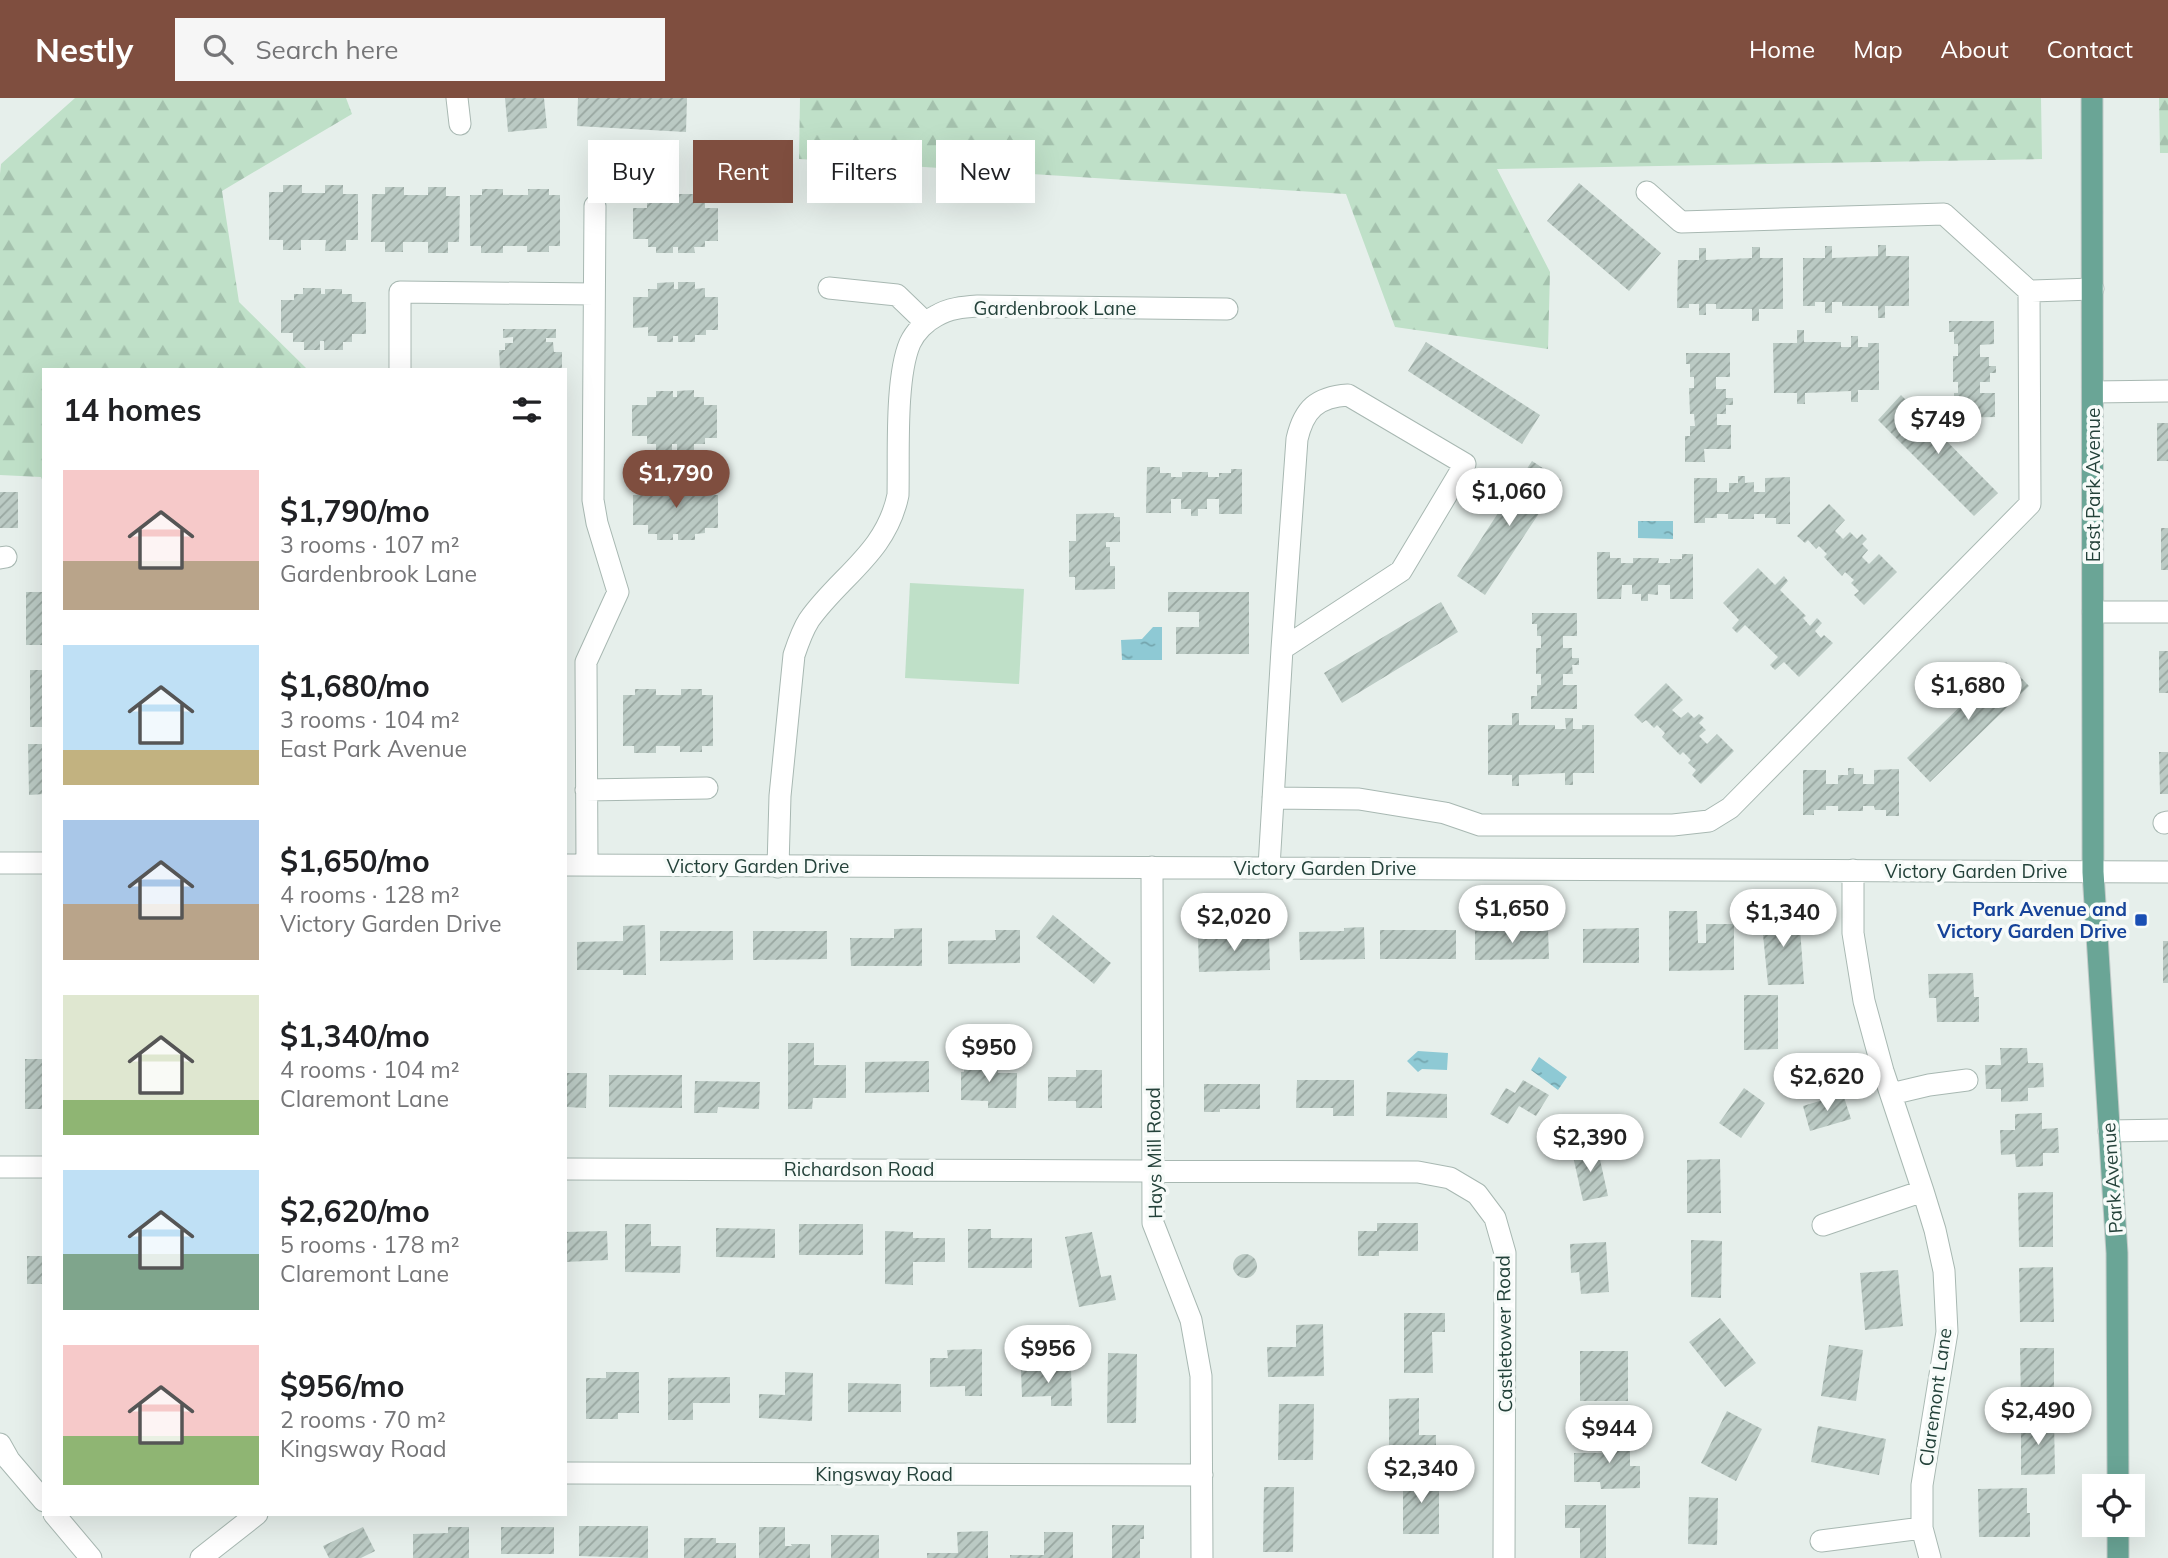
<!DOCTYPE html>
<html lang="en">
<head>
<meta charset="utf-8">
<style>
  :root { --surface:#fff; --page:#f6f6f6; --text:#202124; --muted:#757577; --accent:#7f4e3f }
  body { margin:0; font-family:Mulish,sans-serif; background:var(--page); color:var(--text); height:100vh; display:flex; flex-direction:column; font-size:26px; white-space:nowrap }
  * { box-sizing:border-box; margin:0 }
  p { font-size:23px; color:var(--muted) }
  .icon { flex:none; width:38px; height:38px; fill:none; stroke:currentColor; stroke-width:2; stroke-linecap:round; stroke-linejoin:round }
  .map { position:relative; flex:1; overflow:hidden }
  .details { position:absolute; left:42px; top:270px; width:525px; height:1148px; display:flex; flex-direction:column; background:var(--surface); border-radius:0px; box-shadow:0 7px 28px #0002 }
  .details>* { flex:none }
  .guide { position:absolute; left:588px; top:42px; width:665px; height:63px; display:flex; gap:14px }
  .fabs { position:absolute; left:2082px; top:1376px; display:grid; gap:14px }
  .fabs a { display:grid; place-items:center; width:63px; height:63px; border-radius:0px; background:var(--surface); box-shadow:0 7px 28px #0002; font-size:35px }
  .price { position:absolute; translate:-50% -60px; padding:0 16px; border-radius:24px; background:#fff; color:#222; font-size:23px; line-height:46px; filter:drop-shadow(0 2px 4px #0008) }
  .price::after { content:''; position:absolute; left:50%; top:42px; width:21px; height:16px; margin-left:-10px; background:inherit; clip-path:polygon(0 0,100% 0,50% 100%) }
  .price.on { background:var(--accent); color:#fff }
  ul { padding:0; list-style:none }
  li { display:flex; align-items:center; gap:21px; height:175px; padding:0 21px }
  li span { display:grid; place-items:center; flex:none; width:196px; height:140px; border-radius:0px; color:#555 }
  li>.icon { margin-inline-start:auto }
  span .icon { width:84px; height:84px; fill:#fffc; stroke-width:1 }
  li b { font-size:30px }
  h2 { display:flex; justify-content:space-between; align-items:center; height:84px; padding:0 21px; font-size:30px }
  .chip { padding:0 24px; border-radius:0px; background:var(--surface); box-shadow:0 7px 28px #0002; font-size:24px; line-height:63px }
  .chip.on { background:var(--accent); color:#fff }
  header { display:flex; align-items:center; gap:42px; box-sizing:border-box; height:98px; padding:0 35px; background:var(--accent); color:#fff }
  header strong { font-size:33px }
  nav { display:flex; gap:38px; margin-inline-start:auto; font-size:24px }
  .search { width:490px; height:63px; background:var(--page); display:flex; align-items:center; gap:18px; box-sizing:border-box; padding:0 24px; border-radius:0px; color:var(--muted); font-size:26px }
  .map>svg:first-child { display:block }
  .forest { fill:url(#forest-firs) }
  .green { fill:#bfe0c8 }
  .water { fill:url(#water-ripples) }
  .building { fill:url(#building-hatch) }
  .lines { fill:none; stroke-linecap:round; stroke-linejoin:round }
  .minor-casing { stroke:#a8b8b2; stroke-width:23 }
  .major-casing { stroke:#c2cac8; stroke-width:23 }
  .minor { stroke:#fff; stroke-width:21 }
  .major { stroke:#6aa596; stroke-width:21 }
  .transit-dot { fill:#1a4fb4; stroke:#f7fbf9; stroke-width:2.5 }
  .labels { text-anchor:middle; stroke-width:7; stroke-linejoin:round; paint-order:stroke }
  .street-label { font-size:19px; fill:#24423a; stroke:#f7fbf9 }
  .transit-label { font-size:19px; font-weight:bold; fill:#164399; stroke:#f7fbf9; text-anchor:end }
</style>
</head>
<body>
<header>
<strong>Nestly</strong>
<div class="search"><svg class="icon" aria-label="search" viewBox="0 0 24 24"><circle cx="10" cy="10" r="6"/><path d="M15 15l6 6"/></svg>Search here</div>
<nav><a>Home</a><a>Map</a><a>About</a><a>Contact</a></nav>
</header>
<div class="map">
<svg width="2168" height="1460" viewBox="0 0 2168 1460">
  <defs>
    <pattern id="forest-firs" width="22" height="20" patternUnits="userSpaceOnUse" patternTransform="scale(1.75)"><rect width="22" height="20" fill="#bfe0c8"/><path d="M5 1l3.5 6h-7zM16 11l3.5 6h-7z" fill="#a4c1ad"/></pattern>
    <pattern id="water-ripples" width="26" height="14" patternUnits="userSpaceOnUse" patternTransform="scale(1.75)"><rect width="26" height="14" fill="#8ec9d4"/><path d="M2 4q2-2 4 0t4 0M15 11q2-2 4 0t4 0" fill="none" stroke="#74a5ad"/></pattern>
    <pattern id="building-hatch" width="6" height="6" patternUnits="userSpaceOnUse" patternTransform="scale(1.75)"><rect width="6" height="6" fill="#bbcac4"/><path d="M-1 1l2-2M0 6l6-6M5 7l2-2" fill="none" stroke="#98a6a0"/></pattern>
  </defs>
  <rect width="100%" height="100%" fill="#e6efeb"/>
  <path class="forest" d="M75,0h271l6,16 -130,77 17,111 68,67h-263v116l-3,-8 -41,-2v-301l1,-10z
    M800,0h1241l1,61 -545,10 53,103 -2,77 -153,-22 -49,-133 -547,-35z
    M2159,0h9v55h-8z"/>
  <path class="green" d="M910,485l114,6 -5,95 -114,-6z"/>
  <path class="water" d="M1638,423h35v18l-35,-1z
    M1153,529h9v33h-40l-1,-20 21,-1z
    M1418,953l30,2 -1,17 -25,-1 -4,3 -11,-11z
    M1539,959l28,20 -9,13 -27,-20z"/>
  <path class="building" d="M505,0h39l3,30 -39,4z
    M578,0h109l-1,34 -109,-6z
    M1579,85l82,70 -32,38 -82,-70z
    M283,87h19v8h23v-8h18v9h15v46h-12v11h-21l1,-11h-25v10h-18v-10h-14v-48h14z
    M385,89h19v8h24v-8h18v9h14l-1,46h-11v11h-20v-11h-25v10h-18v-10h-14l1,-48h13z
    M482,91h21v6h25v-6h21v6h11v51h-11v6h-22v-6h-24v7h-22v-7h-11v-51h12z
    M656,96h17v6h4v-6h18v6h10v8h13v33h-13v6h-11l1,6h-17v-6h-5v6h-17v-6h-8v-8h-15v-31h14v-8h9z
    M1878,147h8v11h23v50h-24v12h-7v-12h-36v-4h-10v11h-7v-11h-10v4h-12v-48h22v-12h7v12l46,-2z
    M1752,149h8v11h23v51h-24v12h-7v-12h-36v-5h-10v11h-7v-11h-10v4h-12l1,-48h21v-12h7v12l46,-2z
    M674,184v7h4v-7h17v7l10,-1v9h13v33h-12v5h-11v7h-17v-6h-5v6h-16v-6h-9v-9l-15,1v-31h15v-8h9v-6z
    M303,190h18v6h4v-5h17v5h10v8h14v32h-14v8h-9v8h-19v-9h-4v9h-16v-8h-11v-9h-12v-33h13v-6h9z
    M1949,223h45v23l-14,1v12h9v9h7v7h-6v9h-10v11h15v24l-47,1v-13l6,-1v-11h4v-11h-5v-26h5v-12h-4v-12h-5z
    M503,231h53v9h-10v4h7l1,10h8v17h-62l-1,-19h6v-7h8v-6l-10,1z
    M1797,232h7v12h37v5h10v-11h7v11h10v-4h11v47h-21v12h-7v-11l-46,2v11h-8v-11h-23l-1,-50h24z
    M1426,244l114,73 -18,29 -114,-73z
    M1686,255h44v24h-14v12h10v9h7v7h-7v9h-9v11h14v24h-27l1,13h-20v-26h5v-10h5l-1,-12h-4l-1,-26h5v-11h-4v-13h-4z
    M694,292v7h10v8h13v33h-12v6h-11v6h-17v-6h-5v6l-16,1v-7h-9v-8h-15v-31h15v-8h9v-6h17v6h4v-6z
    M1901,297l97,98 -24,23 -96,-96z
    M2157,325h11v38h-11z
    M1532,363l29,19 -76,115 -28,-19z
    M1147,369h13v6h11v4h11v-5h26v5h11v-4h12v-4h11v45h-23v-15h-12v10h-9v7h-7v-7h-10v-10h-10v14h-25z
    M1738,378h7v7l9,-1v10h11v-14l25,-1v47h-14v-6h-11v-4h-11v5h-26v-5h-11v4h-12v5h-11v-45h23v14h12v-9h9z
    M695,382v7h10v8h13v33h-13v5l-10,1v6h-17v-6h-5v6h-16v-6h-9v-9h-15v-30h15v-8h9v-6h17v6h4v-6z
    M0,394h18v36h-18z
    M1829,406l16,16 -10,11 8,8 7,-7 7,7 5,-5 5,5 -5,5 6,6 -6,7 7,7 10,-10 18,18 -33,33 -10,-10 5,-4 -8,-8 3,-3 -9,-8 -3,4 -18,-19 3,-3 -8,-8 -3,3 -8,-9 -3,3 -8,-7z
    M1114,415v4h6v25h-14v5h4v19h5v23l-40,1v-13h-6v-36h7v-27z
    M2161,430h7v42h-7z
    M1597,454h13v6h11v5h12v-5h26l-1,5h12v-4h12v-5h11v45h-23v-14h-12v10l-10,-1v7h-7v-7h-9v-9h-10l-1,14h-24z
    M1758,470l17,17 9,-9 4,5 -8,9 26,26 -3,2 7,8 7,-8 5,5 -7,8 6,7 3,-3 9,8 -34,34 -15,-15 -9,8 -5,-5 8,-8 -33,-32 -8,8 -5,-5 7,-8 -16,-17z
    M26,494h18v53h-18z
    M1168,494h81v62h-73v-27h23v-15h-31z
    M1441,504l17,30 -116,71 -18,-30z
    M1532,515h45v23h-14v12h9v10h7v7h-7l1,9h-10v11h14v24h-46v-13h6v-11h4v-11h-5v-26h5v-12h-4v-12h-5z
    M2159,553h9v42h-9z
    M2006,564l23,24 -99,96 -23,-24z
    M30,572h14v57h-14z
    M1666,585l17,17 -11,10 9,8 7,-6 6,6 5,-4 5,4 -5,5 7,7 -7,6 8,8 10,-10 17,17 -33,33 -9,-9 4,-5 -8,-7 3,-3 -8,-8 -3,3 -18,-18 3,-4 -8,-8 -3,3 -8,-8 -4,3 -8,-8z
    M635,591h21v6h25v-6h21v6h11v51h-11v6h-22v-6h-24v7h-22v-7h-11v-51h12z
    M1512,615h7v12h36v4h11l-1,-11h8v11h9v-4h12v48h-21v12h-8v-12l-46,2v11h-7v-11h-24v-50h24z
    M28,646h16v50l-15,1z
    M2159,654h9v42h-8z
    M1848,670h6v6h9v10h11v-14l25,-1v47h-13v-6h-11l-1,-4h-11v5h-25v-5h-12v4h-12v5h-11v-45h23v14h12v-9h10z
    M1669,813h28l1,32h8v-19h28v46l-65,1z
    M1761,816h38l5,70 -36,1z
    M1053,817l58,48 -17,21 -58,-47z
    M645,827l1,50h-23v-5h-46v-28l46,-1v-15z
    M1364,829l1,32 -65,1 -1,-28 45,-1v-3z
    M922,830v38h-71l-1,-28h44v-9z
    M1639,830v35h-56v-34z
    M1548,831l1,30 -74,1v-29z
    M995,832h25v33l-72,1v-23l48,-1z
    M1380,832h76v29h-76z
    M660,833h73v29l-73,1z
    M753,833h74v28l-74,1z
    M1269,836l1,36 -71,2 -1,-36z
    M2163,843h5v42h-5z
    M1973,875l1,24h5v25h-42l-1,-24h-7l-1,-24z
    M1744,897h34v54l-34,1z
    M788,945h26v22h32v33h-33l-1,11h-24z
    M2000,950h27l1,15h15l1,24 -16,1v13l-27,1v-13h-15l-1,-24h16z
    M25,961h19v50h-19z
    M964,962l34,1v12h19l-1,35h-28v-7l-27,-1v-28h3z
    M929,963v31l-64,1v-31z
    M1076,972h26v38h-26v-7h-28v-24h28z
    M565,975h22l-1,35 -19,-1v-4h-2z
    M609,977h73v33l-73,-1z
    M1297,982h57v36h-21v-8h-37z
    M1523,982l26,15 -13,21 -17,-10 -11,18 -18,-10 16,-26 9,5z
    M695,983l65,1 -1,27 -41,-2 -1,6h-23z
    M1204,986h56v25h-40v3h-16z
    M1744,990l21,15 -24,35 -22,-15z
    M1387,994l60,2v24l-61,-2z
    M1843,996l8,25 -41,12 -7,-25z
    M2042,1015v16l16,-1 1,25h-16v13l-27,1 -1,-13 -14,1 -1,-25h15v-16z
    M1597,1048l11,50 -25,5 -11,-49z
    M1720,1061l1,54h-34v-53z
    M2053,1094v55h-34l-1,-54z
    M1377,1125h41v28h-39v5h-21v-25h19z
    M625,1126h26v22h30l-1,27 -55,-1z
    M799,1126h64v31h-64z
    M716,1130l59,1v29l-59,-1z
    M968,1131h23v9h41v30h-64z
    M607,1133l1,29 -43,2v-30z
    M885,1133l28,1v6h32v24h-32v23l-28,-1z
    M1092,1134l9,45 10,-2 5,25 -37,7 -14,-70z
    M1691,1142l31,1 -1,57 -30,-1z
    M1606,1144l3,50 -28,2 -2,-22 -8,1 -1,-29z
    M1233 1168a12 12 0 1 1 24 0a12 12 0 1 1-24 0Z
    M27,1158h17v28h-17z
    M2053,1169l1,55h-34l-1,-54z
    M1898,1172l5,56 -38,4 -5,-57z
    M1404,1215h41v19h-13l1,41h-29z
    M1720,1220l36,45 -31,24 -36,-45z
    M1323,1226l1,52 -56,1 -1,-30h29v-22z
    M1829,1247l34,5 -7,51 -35,-5z
    M2020,1250h34v54h-33z
    M982,1251v47h-17v-10l-35,1v-29h18l-1,-8z
    M1580,1253h48v50h-48z
    M1108,1255l29,1 -1,69h-29z
    M1071,1271l1,37h-21v-10l-29,1 -1,-27z
    M606,1274h33v41h-21v6h-32v-41h20z
    M785,1274l28,1 -1,48 -53,-3v-24l26,1z
    M730,1279v26h-37v17h-25v-42z
    M848,1285l53,1v28h-53z
    M1419,1300v37h17v22h-47v-58z
    M1279,1306h35l-1,56h-35z
    M1727,1313l35,18 -26,52 -35,-18z
    M2021,1322h33l1,54 -34,1z
    M1818,1328l68,13 -7,36 -68,-13z
    M1602,1337h28v31h10v22l-39,1 -1,-7h-26v-29h28z
    M1403,1377l36,1v58h-36z
    M1264,1389h30l-1,65h-30z
    M2027,1390v25h3v24h-51l-1,-48z
    M1689,1399l29,1 -1,47 -29,-1z
    M1565,1407h41v53h-26v-30h-15z
    M1112,1427h32v14h-4v19h-28z
    M579,1428h69v32l-69,-2z
    M363,1429l12,24 -14,7h-32l-6,-12z
    M448,1429h21v31h-56v-24l35,-1z
    M501,1429h53v27h-53z
    M759,1429h26v19h7l-1,-2h19v14h-51z
    M988,1433v27h-61v-5h31l-1,-21z
    M1044,1434h29v26h-63v-3h34z
    M831,1437h48v23h-48z
    M684,1440h32v5h20v15h-52z"/>
  <g class="lines">
    <g class="minor-casing">
      <path id="minor" d="M457,0l3,26
        M829,190l68,7 29,28
        M2029,193l64,-2
        M400,271v-77l194,2
        M2093,294l75,-1
        M0,460l6,-1
        M2093,514h75
        M586,692l121,-2
        M1273,700l86,1 86,14 35,12h193l36,-4 21,-13 300,-304 -1,-213 -85,-77 -263,8 -34,-30
        M2164,725l4,-1
        M0,765h44
        M565,767l1603,7
        M587,767l-1,-203 32,-70 -21,-69 -4,-23 2,-294
        M778,769l2,-71 14,-141c4,-12 8,-24 15,-35 31,-44 77,-67 89,-125 1,-40 -3,-117 12,-152 5,-11 16,-22 26,-27 13,-8 28,-9 42,-10l249,3
        M1152,769l1,356 38,97 10,56 1,182
        M1269,769l13,-218 15,-210c7,-30 20,-42 51,-44l117,69 -64,107 -119,78
        M1853,772v63l11,68 19,70 40,120 12,39 9,41 3,61 -25,153v43l8,30
        M1891,996l38,-9 38,-5
        M2109,1033l59,-1
        M0,1069h44
        M565,1071l853,3 32,6 27,16 18,24 10,35 -1,305
        M1823,1127l100,-34
        M0,1346l9,16 35,41
        M565,1375l637,2
        M54,1416l37,44
        M1821,1443l101,-13
        M201,1460l56,-44"/>
    </g>
    <g class="major-casing">
      <path id="major" d="M2092,0l1,774 24,381 1,233
        M2118,1460v-34"/>
    </g>
    <use href="#minor" class="minor"/>
    <use href="#major" class="major"/>
  </g>
  <rect class="transit-dot" x="2134" y="815" width="14" height="14" rx="3.5"/>
  <g class="labels">
    <g class="street-label">
      <text x="1055" y="217">Gardenbrook Lane</text>
      <text transform="translate(2093 387) rotate(-90)" y="7">East Park Avenue</text>
      <text x="758" y="775">Victory Garden Drive</text>
      <text x="1325" y="777">Victory Garden Drive</text>
      <text x="1976" y="780">Victory Garden Drive</text>
      <text transform="translate(1154 1055) rotate(-91)" y="7">Hays Mill Road</text>
      <text x="859" y="1078">Richardson Road</text>
      <text transform="translate(2112 1080) rotate(-94)" y="7">Park Avenue</text>
      <text transform="translate(1504 1236) rotate(-91)" y="7">Castletower Road</text>
      <text transform="translate(1935 1299) rotate(-82)" y="7">Claremont Lane</text>
      <text x="884" y="1383">Kingsway Road</text>
    </g>
    <g class="transit-label">
      <text x="2127" y="818">Park Avenue and<tspan x="2127" dy="22">Victory Garden Drive</tspan></text>
    </g>
  </g>
</svg>
<div class="fabs">
<a><svg class="icon" aria-label="locate" viewBox="0 0 24 24"><circle cx="12" cy="12" r="6"/><path d="M12 2v4M12 18v4M2 12h4M18 12h4"/></svg></a>
</div>
<b class="price" style="left:1938px;top:358px">$749</b>
<b class="price on" style="left:676px;top:412px">$1,790</b>
<b class="price" style="left:1509px;top:430px">$1,060</b>
<b class="price" style="left:1968px;top:624px">$1,680</b>
<b class="price" style="left:1512px;top:847px">$1,650</b>
<b class="price" style="left:1783px;top:851px">$1,340</b>
<b class="price" style="left:1234px;top:855px">$2,020</b>
<b class="price" style="left:989px;top:986px">$950</b>
<b class="price" style="left:1827px;top:1015px">$2,620</b>
<b class="price" style="left:1590px;top:1076px">$2,390</b>
<b class="price" style="left:1048px;top:1287px">$956</b>
<b class="price" style="left:2038px;top:1349px">$2,490</b>
<b class="price" style="left:1609px;top:1367px">$944</b>
<b class="price" style="left:1421px;top:1407px">$2,340</b>
<div class="guide">
<a class="chip">Buy</a>
<a class="chip on">Rent</a>
<a class="chip">Filters</a>
<a class="chip">New</a>
</div>
<section class="details">
<h2>14 homes<svg class="icon" aria-label="filters" viewBox="0 0 24 24"><path d="M4 7h16M4 17h16"/><circle cx="9" cy="7" r="2"/><circle cx="15" cy="17" r="2"/></svg></h2>
<ul>
<li><span style="background:linear-gradient(#f6c9c9 65%,#b9a48a 0)"><svg class="icon" aria-label="home" viewBox="0 0 24 24"><path d="M3 11l9-7 9 7M6 9v11h12V9"/></svg></span><div><b>$1,790/mo</b><p>3 rooms · 107 m²</p><p>Gardenbrook Lane</p></div></li>
<li><span style="background:linear-gradient(#bfe0f5 75%,#c2b280 0)"><svg class="icon" aria-label="home" viewBox="0 0 24 24"><path d="M3 11l9-7 9 7M6 9v11h12V9"/></svg></span><div><b>$1,680/mo</b><p>3 rooms · 104 m²</p><p>East Park Avenue</p></div></li>
<li><span style="background:linear-gradient(#a9c7e8 60%,#b9a48a 0)"><svg class="icon" aria-label="home" viewBox="0 0 24 24"><path d="M3 11l9-7 9 7M6 9v11h12V9"/></svg></span><div><b>$1,650/mo</b><p>4 rooms · 128 m²</p><p>Victory Garden Drive</p></div></li>
<li><span style="background:linear-gradient(#dfe7d0 75%,#8fb573 0)"><svg class="icon" aria-label="home" viewBox="0 0 24 24"><path d="M3 11l9-7 9 7M6 9v11h12V9"/></svg></span><div><b>$1,340/mo</b><p>4 rooms · 104 m²</p><p>Claremont Lane</p></div></li>
<li><span style="background:linear-gradient(#bfe0f5 60%,#7fa58c 0)"><svg class="icon" aria-label="home" viewBox="0 0 24 24"><path d="M3 11l9-7 9 7M6 9v11h12V9"/></svg></span><div><b>$2,620/mo</b><p>5 rooms · 178 m²</p><p>Claremont Lane</p></div></li>
<li><span style="background:linear-gradient(#f6c9c9 65%,#8fb573 0)"><svg class="icon" aria-label="home" viewBox="0 0 24 24"><path d="M3 11l9-7 9 7M6 9v11h12V9"/></svg></span><div><b>$956/mo</b><p>2 rooms · 70 m²</p><p>Kingsway Road</p></div></li>
</ul>
</section>
</div>
</body>
</html>
